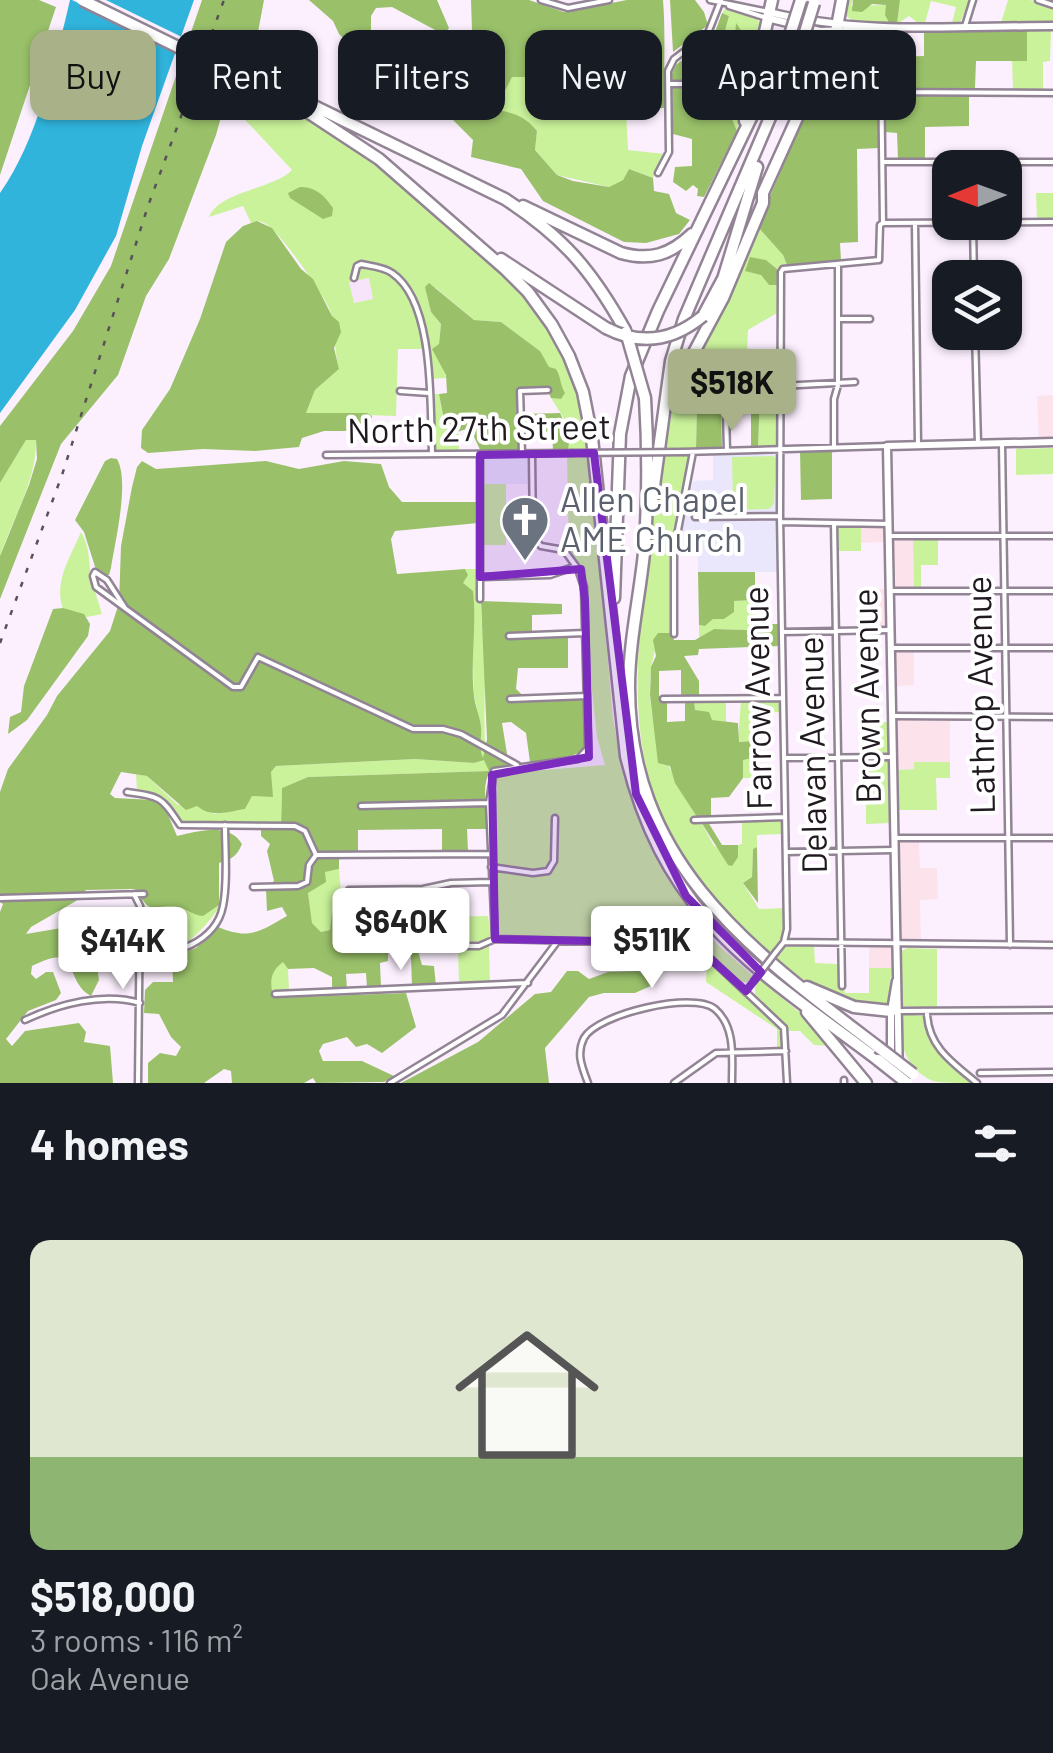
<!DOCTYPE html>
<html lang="en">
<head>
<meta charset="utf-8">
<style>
  :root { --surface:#171b24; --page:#20242c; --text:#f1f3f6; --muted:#9ea1a6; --line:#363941; --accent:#a9b189 }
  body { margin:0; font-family:Barlow,sans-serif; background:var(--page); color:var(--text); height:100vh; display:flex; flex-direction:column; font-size:38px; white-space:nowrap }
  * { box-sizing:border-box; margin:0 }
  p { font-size:32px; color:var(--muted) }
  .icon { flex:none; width:55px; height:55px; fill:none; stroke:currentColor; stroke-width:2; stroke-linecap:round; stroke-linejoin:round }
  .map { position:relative; height:1083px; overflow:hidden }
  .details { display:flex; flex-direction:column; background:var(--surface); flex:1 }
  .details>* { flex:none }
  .banner { position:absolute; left:30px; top:30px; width:995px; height:90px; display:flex; gap:20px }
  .needle { width:65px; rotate:269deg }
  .controls { position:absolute; left:932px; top:150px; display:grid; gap:20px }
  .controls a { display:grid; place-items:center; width:90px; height:90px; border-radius:20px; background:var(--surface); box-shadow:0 2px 8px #0004; font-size:50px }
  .price { position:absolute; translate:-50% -85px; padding:0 22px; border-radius:10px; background:#fff; color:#222; font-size:32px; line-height:65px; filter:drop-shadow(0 2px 5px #0008) }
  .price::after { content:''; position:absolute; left:50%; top:60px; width:30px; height:22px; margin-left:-15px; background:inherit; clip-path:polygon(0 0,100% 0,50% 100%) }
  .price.current { background:var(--accent); color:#111 }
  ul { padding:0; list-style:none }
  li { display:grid; align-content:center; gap:20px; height:530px; padding:0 30px }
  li+li { border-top:2px solid var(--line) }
  li span { display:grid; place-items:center; height:310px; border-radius:20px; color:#555 }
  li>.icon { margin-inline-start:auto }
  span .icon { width:180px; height:180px; fill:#fffc; stroke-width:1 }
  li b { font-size:42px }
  h2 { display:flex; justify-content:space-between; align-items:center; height:120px; padding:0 30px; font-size:42px }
  .chip { padding:0 35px; border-radius:20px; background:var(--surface); box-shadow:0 2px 8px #0004; font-size:35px; line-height:90px }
  .chip.current { background:var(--accent); color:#111 }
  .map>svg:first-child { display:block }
  .commercial { fill:#fce3eb }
  .built { fill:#f7e3fa }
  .education { fill:#eae7fd }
  .green { fill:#caf29b; fill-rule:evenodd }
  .forest { fill:#9ac16a }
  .water { fill:#30b4dc }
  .pier { fill:#fcf0fe }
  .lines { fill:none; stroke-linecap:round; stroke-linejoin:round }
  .minor-casing { stroke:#928494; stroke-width:9 }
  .secondary-casing { stroke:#928494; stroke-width:11 }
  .motorway-casing { stroke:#928494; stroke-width:15 }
  .minor { stroke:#fff; stroke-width:4 }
  .secondary { stroke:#fff; stroke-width:6 }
  .motorway { stroke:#fff; stroke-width:10 }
  .rail { stroke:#595159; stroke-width:2.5; stroke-dasharray:5 10; stroke-linecap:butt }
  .minor-bridge-casing { stroke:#928494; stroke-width:9; stroke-linecap:butt }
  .motorway-bridge-casing { stroke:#928494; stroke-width:15; stroke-linecap:butt }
  .minor-bridge { stroke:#fff; stroke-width:4 }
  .motorway-bridge { stroke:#fff; stroke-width:10 }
  .marked { fill:#7b2cbf; fill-opacity:0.2; stroke:#7b2cbf; stroke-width:8; stroke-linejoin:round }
  .labels { text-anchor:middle; stroke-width:8; stroke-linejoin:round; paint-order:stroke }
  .street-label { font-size:35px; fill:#201a20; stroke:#fff }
  .worship-label { font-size:35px; fill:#5b616d; stroke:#fff; text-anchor:start }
</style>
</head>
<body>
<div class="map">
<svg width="1053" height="1083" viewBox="0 0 1053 1083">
  <rect width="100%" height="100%" fill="#fcf0fe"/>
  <path class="commercial" d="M1053,395v44l-14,1 -2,-44z
    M861,526l23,1 1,15 -24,1z
    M913,538l1,51h-18l-3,-48z
    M862,589h24l-1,38 -23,2z
    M896,650h18v35l-18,1z
    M897,719h53v43h-35l-1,7 -17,1z
    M919,840l1,28h17l1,31 -18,1 1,43h-19l-4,-100z
    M869,945l22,1 1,22h-23z"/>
  <path class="built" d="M369,278l4,21 -20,4 -4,-21z"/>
  <path class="education" d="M713,454h63l3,118h-81v-23l-20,-1 15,-67 20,-1z
    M527,457l3,4v23h-48l2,-26z"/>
  <path class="green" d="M845,0h8l-2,6 36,-1 3,19 -37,-3 -8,-6z
    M900,0h70l-10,23h-8l4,-16 -25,-6 -6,22h-7l-9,-7 -12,8z
    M1008,0h22l23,7v16h-52z
    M725,9l31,9 6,8 -25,105 -12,-29 17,-16 -5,-61 -3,27 -9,8 -4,-14 8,-30 -7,-3z
    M1027,30h24l-1,31 -7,1v28h-30l-1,-29 15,-1z
    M878,32l-5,21h-41l11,-19z
    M614,60l21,7 6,41 -15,1 2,41 37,4 -12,24 -24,-9 -6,11 -14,7 -52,-12 -22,-25 2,-19 -43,-21 18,-33 15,-1 34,19 24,-27z
    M233,94l48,18 4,-7c49,25 89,59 130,94 92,77 156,124 174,250l-21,1v-25l-17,-27 10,1 -21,-48 -39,-29 -27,-2 -38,-32 -10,-1 5,25 10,12 -2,20 7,34 -17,1 -4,-30h-27l-2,67 -90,-3 9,-23 24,-21c-5,-18 -3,-38 -8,-56 -5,-16 -51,-81 -65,-89 -7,-4 -7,-3 -15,-1l-8,-17 -34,11c10,-26 65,-28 83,-47l-55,-59 -6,-13zM369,278l4,21 -19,4 -5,-21z
    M1036,193h17v27h-16z
    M757,226l26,29 4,10 -10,4 -11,-9 -5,15 8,10h8v28l-29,17 -1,24 -23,2 -1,11 -5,4 3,36 -24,2 -1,39 -31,1 11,-59z
    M766,383h12v58l-4,6h-16l2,-52z
    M431,394h8l8,41 12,-1v18l-24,-2z
    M36,439c1,41 -23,79 -36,117v-73l26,-43z
    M1053,448v26l-37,1v-26z
    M683,454l6,2 1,10 -19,89v78h-13c-1,13 -6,25 -7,38 -7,52 19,104 46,146l-5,1v4h9l13,24 24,11v-12l4,-1v-23l41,-1v14l-26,1v12l-4,2 -1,28 -9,6 16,26 25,-1v27l-14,19c-178,-139 -134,-306 -107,-498z
    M773,456l3,2 -2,46 -5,5 -36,1 -1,-53z
    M567,457h23l23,262 11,59 19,53 31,56 42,56 36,32 -4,7h-6l-45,-40 -193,-4 -7,-6 -4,-27 4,-131 108,-9 -8,-28 -6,-57 -4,-98 -18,-31z
    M482,484h24v61h-23z
    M861,526v25h-23l-1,-24z
    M81,532c10,16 7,32 11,49 3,11 7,22 10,33l-15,3 -24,-8c-10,-27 8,-53 18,-77z
    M913,538h25v27h-17v24h-7z
    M465,569h13l-1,31 4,1c-1,19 3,36 4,55 1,25 -4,98 5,115l-182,6 -26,11 -1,34h-98c-12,-21 -22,-30 -46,-32l-1,-16 11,2 31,29 19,1 18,8 30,-5 7,-13 19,-10v-14l5,-6 139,-7 59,4 9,-4 -3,-8 1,-25 -7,-31 -3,-76 3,-21 -12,-15 6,-8z
    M755,600v24l-8,6 -33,-1 -15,9v-13l6,1 8,-7h11l9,-7v-11z
    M694,700l32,1v21l-15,-2 -16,-10z
    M741,700l40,2v10l-21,1v65h-17v-19l7,-18 -12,1z
    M866,722h22v31l-22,1z
    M887,759l3,64 -24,1v-64z
    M914,762h36v16h-14l1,32h-39l-1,-40 17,-1z
    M339,869l4,47 -13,14 -9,2 -9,-9 -4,-30 17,-11 -1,-10z
    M142,901l4,6c11,0 24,-2 35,1 18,6 20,9 38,-3v3c-15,21 -48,59 -76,40z
    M488,916l3,22 -6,3 -51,2 -1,-26z
    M814,945l1,18 24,1v23l5,1 1,5h24v-25h23l-5,38c-39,5 -81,-23 -111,-46l9,-13z
    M489,947l1,35 -31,2 -1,-35z
    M907,948l30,1v59l-36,-2 -1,-54z
    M707,956l72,71 4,5 -2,17h-4v-20l-71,-47z
    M283,961l5,8 1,21 -17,1c-4,-13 2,-22 11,-30z
    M760,980l39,32 30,34 -15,-1 -14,-14h-11l-34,-37v-8z
    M903,1014l21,2c2,32 26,47 48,67 -11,0 -29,0 -39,-2 -27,-12 -37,-40 -30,-67z"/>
  <path class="forest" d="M0,0h39l17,7 -56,168z
    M202,0h62l-6,32 -32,67 -10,36 -47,124 -23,37 -28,79 -57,69 -61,155v-43l29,-71 8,-26 -1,-19h-10l-26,43v-57l73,-95 38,-65z
    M309,0h128l12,28 -4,6 -6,-2 -47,-25 -16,1 -5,8v34l-8,8 -24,-24 -6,-13z
    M471,0h58l35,12 63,-12h36c3,37 0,71 2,108h-24l-6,-41c-50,-17 -58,17 -95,41l-15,-11 2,-20h-15l-17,33c18,2 30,6 42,21l-2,19 22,25 16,6 36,6 14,-7 6,-11 24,9 1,13 15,3 7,19 14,7 -11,14 -33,9 -22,-1 -81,-41 -22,-32 -50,-12 2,-17 -26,-26 14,-11 -1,-17 22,-23 -10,-32z
    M670,0h25l9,12 4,13 -35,27z
    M853,0h47l-3,24h-7l-5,-9 1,-10 -14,-1 -10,8 -10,-1z
    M722,13l7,3 -8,30 4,13 9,-7 2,-29c20,26 11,58 -11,79l12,29 -33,66 -7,-1 1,-7 -5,-4 -7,6 -13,-9 2,-15 17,-1v-27l-19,-5 -1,-61 4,-8 38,-30z
    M924,30h103v31h-51l-1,27 -92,1v-23h-4l1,82 -23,1 1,93 -18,1 1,18 -54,4 -4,-10 -26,-29 75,-173h41l5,-21 15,-1 1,26 30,-1z
    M969,95v31l-44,1v33l-27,-1 -1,-26 -12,-1 1,-36z
    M300,187c15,-1 25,9 33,21l-1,8 -9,3 -33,-21 -2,-5z
    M257,221l15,7 29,41 12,10 19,37 7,6 2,10 -7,16 5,21 -24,21 -9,23h61l5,3 -3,11 -20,4h-25l-22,7 -3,9 -44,4 -52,-2 -55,4 -7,-5 1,-18 28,-41 30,-70 26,-77 17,-16z
    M750,257l16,3 11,9v16h-8l-8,-10 -16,-4z
    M429,283l45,37 27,2 39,29 9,16 7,2c5,8 4,16 9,24l-4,6 -10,-1 -5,-11 -30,3 2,60 -37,2 -11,-24 -23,7 -8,-41 8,-1 -1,-18 -14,-26 7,-5 2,-20 -10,-12 -6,-25z
    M747,354l1,28 18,1 -6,12 -2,52h-7v-51h-23c0,-16 -5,-28 -4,-40z
    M721,407l1,40 -26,1 1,-40z
    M560,413l10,22 -2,15h-15l-1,-18 -18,-1 -11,-7v-10z
    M800,451h32v48l-31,1z
    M111,458l6,1c13,23 -2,82 -6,109l-2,7 -11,1 -14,-44 -9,-12 30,-59z
    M142,461l14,8 110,-8 33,8 45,-8 37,3 8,23 13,15h75l1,21 -83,8 -4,8 6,35 68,-5 3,6 -5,8 10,8c4,34 -3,70 1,105 1,10 6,20 7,31 1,12 -3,20 2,31l4,-19 -6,-138 81,3v10l-30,1v23l36,-1v31h-50l-2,21 14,13 55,-2 1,45c-10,16 -37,14 -56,17l-4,-29 -15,-11 -9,1 7,43c-5,0 -14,1 -17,4 -12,10 -5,45 -5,59h-20l1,22h-26v-22l-84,1v28h-19v11l-14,3 1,10 -18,11 4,30 9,9 9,-2 2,-17 11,3 67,1 1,26 5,1 6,21 12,1 2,20 -24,1 -1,-30 -12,-10 -11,2v12l-8,2 1,24 -14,1 -1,-15 -20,1 1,15h-15v-12l-18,-9 -26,1 -5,-7c-13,10 -14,20 -9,36l132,-5 10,34 -34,26 -15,-9 -11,3 -9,-10 -24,7 -4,7 4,10h39l32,15 -10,6 -68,1 -3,-5 -9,5h-72l-1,-12 -7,-2 -20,14h-56v-20l12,-10 16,3 5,-9 -10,-10 -12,-23 -15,-1 1,-23 8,-8h20l-1,-25 24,-9 22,-21c31,13 41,5 69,-11l-5,-9 -15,4 -1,-21 8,-9 -7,-30 3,-7 -9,-8v-9h20l1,-39 26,-11 181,-6 -5,-11 -10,3 -59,-4 -139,7 -5,6 2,25 -21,-1 -7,13c-18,3 -33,9 -48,-3l-11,4 -39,-34 -26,-4 -11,22 5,4 39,2 12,10 11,26c20,-4 51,-15 65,8 -5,12 -10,15 -23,19v42l-16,11c-10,-1 -16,-7 -25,-9 -28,-4 -24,12 -43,-18l-49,1 -10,11 -45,26 -5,7 47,-8 2,-9 9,-4 37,8 4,18 -2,9 -20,10 -6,8 2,14 -8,16c-29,-16 -8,-56 -59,-30l-1,8 5,5 10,-7h7l8,21 -5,7 -28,11 -22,28 6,7 13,-15 54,-8 7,9 -2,10 26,4 3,37h-113v-171l3,-8 -3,-2v-110l8,-23 39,-54 10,-19 53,-65 9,-28 2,-57 11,-59 5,-20z
    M698,572h57v28l-21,1v11l-10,7h-11l-8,7 -6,-1z
    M63,608l21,6 6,10 -2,12 -61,84 -19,14 2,-17 11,-5 3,-26 29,-77z
    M753,624h26l1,22 -81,3 -1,6 -14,1 15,25v15h-18v-26l-22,1v25l8,5v21l18,-1v-20l9,-1 1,10 14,2 3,8 26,3 1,19 12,-1 1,17 -9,2v18l-14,19 -18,1v19h-14l-22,-34 -5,-17 -12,-3 -8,-68 1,-28 5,-11 -3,-16 5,-7h13l3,7h21l19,-11 33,1z
    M701,822h7l14,23h16v12l-6,9 -4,-1z
    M757,847l1,56 -15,-20 9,-6 1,-28z
    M567,971h11l11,8 19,-7 31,-1 14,14 -18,8h-31l-15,4 -44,51 4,35h-148l77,-41 57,-48 16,-2z"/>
  <path class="water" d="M70,0h124l-52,146 -26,90 -41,74 -75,103v-220c36,-50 56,-133 70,-193z"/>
  <path class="pier" d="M72,0h34l80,39 -5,14z"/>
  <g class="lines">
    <g class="minor-casing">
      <path id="minor" d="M541,0l27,8 41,-8
        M710,0l59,12
        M1038,0l15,5
        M729,6l38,12
        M965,26l8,-26
        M669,84h26
        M883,92l170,1
        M883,162h170
        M658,173l11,-21 -1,-81 6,-12 34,-26 13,-33
        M883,223l170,-1
        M973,223l1,55
        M915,224l3,220
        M354,278l3,-12 4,-2c10,2 23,3 31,9 43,29 38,132 40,180
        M840,319h30
        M975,332l3,112
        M725,373l2,78
        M781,386l74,-4
        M400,391l29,2
        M1002,444l8,501
        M834,448v-49l4,-14v-121
        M684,452l203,-6
        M522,453l-2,-62 28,-1
        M326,455l245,-2
        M695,517l85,-1
        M780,522l109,2
        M834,523l8,463
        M889,536h164
        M482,577l68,-2 26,-9
        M890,591h163
        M480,599v-144
        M125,608l-18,-28 -12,-8 -2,4 3,11 137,100h8l17,-30 155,72h30l18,5 56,31
        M782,632l109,-2
        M674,634v-83l19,-99
        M509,636l76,-3
        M893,648h160
        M510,699l77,-3
        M663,699l120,-1
        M893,716l160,1
        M785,758l108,-1
        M127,792c35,5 34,5 53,33l115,1 10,5 11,24
        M361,806l128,-3
        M694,820l91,-3
        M894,838h159
        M786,852l108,-2
        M316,855l175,-1
        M491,867l42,6 15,-2 6,-10 1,-43
        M253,887l45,-1 9,-4 2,-17 7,-10
        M349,890l74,-1 28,-6 40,-1
        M134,894l6,12 -2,177
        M0,898l144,-4
        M495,939l-6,-136 5,-32 84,-12 10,-11 -4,-161 -6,-18 -14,-19 -23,-4 -8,-9 -1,-83
        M784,942l3,-13 -7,-413 1,-244 2,-3 96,-9 1,-35 3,-2 -2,-155
        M420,946h59l16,-7 200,5 89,84 3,55
        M776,952l8,-10 269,3
        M140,956c32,0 76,-13 83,-50 5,-25 2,-55 2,-81
        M275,994l253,-11
        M898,1011l155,-1
        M927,1013c1,34 26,50 50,70
        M25,1020c34,-16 78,-28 115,-17
        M980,1073l73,-1
        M844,1080v3
        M390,1083l112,-68 55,-73
        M588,1083c-6,-16 -12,-29 -4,-45 13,-24 109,-47 131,-29 21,18 17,49 17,74
        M674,1083l42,-30 70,-2"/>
    </g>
    <g class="secondary-casing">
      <path id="secondary" d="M769,12c92,23 189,14 284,14
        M767,18l53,13 68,-2
        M891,1057v-46l5,-30
        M899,1079l-12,-633 166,-4"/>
    </g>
    <g class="motorway-casing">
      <path id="motorway" d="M233,74l67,33 79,52 126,110 23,23 24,33 17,31 14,36 9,46 34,318c39,161 128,211 252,304
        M277,88l228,111c58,38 86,70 120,131
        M745,121l27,-121
        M523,206l98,47c29,8 49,2 71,-19
        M501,259l105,69
        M724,276l33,-109
        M703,316l23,-43
        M670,397l53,-99 40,-95v-10l73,-161 6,-32
        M645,398c3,48 3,97 0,145 -4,48 -16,96 -16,144 0,177 123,264 249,360
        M651,508l20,-147 13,-42 117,-274
        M614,598l6,-164 11,-58 27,-65 130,-270
        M807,987l47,20 37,4
        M807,1012l59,71"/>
    </g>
    <use href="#minor" class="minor"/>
    <use href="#secondary" class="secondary"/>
    <use href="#motorway" class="motorway"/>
    <path class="rail" d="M0,643l62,-168 86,-269 76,-206"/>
    <g class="minor-bridge-casing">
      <path id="minor-bridge" d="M571,453l113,-1
        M753,982l23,-30"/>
    </g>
    <g class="motorway-bridge-casing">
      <path id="motorway-bridge" d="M82,0l151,74
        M788,41l13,-41
        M801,45l13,-42
        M606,328c35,18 67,13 97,-12
        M626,332l19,66
        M878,1047l35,27
        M878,1060l29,23"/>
    </g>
    <use href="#minor-bridge" class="minor-bridge"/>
    <use href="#motorway-bridge" class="motorway-bridge"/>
  </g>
  <path class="marked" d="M594,453l42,341 50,102 75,76 -15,19 -53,-48 -198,-4 -3,-164 97,-18 -4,-156 -4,-32 -101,8v-122z"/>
  <defs>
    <g id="church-pin" transform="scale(2.5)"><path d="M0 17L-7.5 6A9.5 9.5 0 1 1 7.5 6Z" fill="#6b7280" stroke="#fff"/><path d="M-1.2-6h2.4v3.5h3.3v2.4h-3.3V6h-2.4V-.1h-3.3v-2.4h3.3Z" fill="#fff"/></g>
  </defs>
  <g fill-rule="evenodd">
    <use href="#church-pin" x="525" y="520"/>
  </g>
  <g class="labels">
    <g class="street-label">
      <text transform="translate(479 429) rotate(-1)" y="12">North 27th Street</text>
      <text transform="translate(981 695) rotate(-91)" y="12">Lathrop Avenue</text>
      <text transform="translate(867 696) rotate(-91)" y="12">Brown Avenue</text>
      <text transform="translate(758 698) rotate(-91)" y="12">Farrow Avenue</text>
      <text transform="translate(813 755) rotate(-91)" y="12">Delavan Avenue</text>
    </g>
    <g class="worship-label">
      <text x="560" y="512">Allen Chapel<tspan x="560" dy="40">AME Church</tspan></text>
    </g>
  </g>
</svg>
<div class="controls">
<a><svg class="needle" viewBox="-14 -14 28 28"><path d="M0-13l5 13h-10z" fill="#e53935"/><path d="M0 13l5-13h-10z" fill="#9ea1a6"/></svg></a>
<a><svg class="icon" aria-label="layers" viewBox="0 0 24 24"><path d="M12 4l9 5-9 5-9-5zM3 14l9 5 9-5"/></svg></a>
</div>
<b class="price current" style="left:732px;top:434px">$518K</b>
<b class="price" style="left:401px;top:973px">$640K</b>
<b class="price" style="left:652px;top:991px">$511K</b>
<b class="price" style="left:123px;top:992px">$414K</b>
<div class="banner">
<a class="chip current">Buy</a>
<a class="chip">Rent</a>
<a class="chip">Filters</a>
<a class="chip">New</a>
<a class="chip">Apartment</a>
</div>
</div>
<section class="details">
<h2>4 homes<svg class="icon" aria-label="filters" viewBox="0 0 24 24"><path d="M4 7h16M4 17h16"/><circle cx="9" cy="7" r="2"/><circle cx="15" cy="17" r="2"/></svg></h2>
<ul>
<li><span style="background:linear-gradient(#dfe7d0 70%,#8fb573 0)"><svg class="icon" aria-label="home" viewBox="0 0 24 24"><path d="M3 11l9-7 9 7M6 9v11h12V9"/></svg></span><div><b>$518,000</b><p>3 rooms · 116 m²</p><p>Oak Avenue</p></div></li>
</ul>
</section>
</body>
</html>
